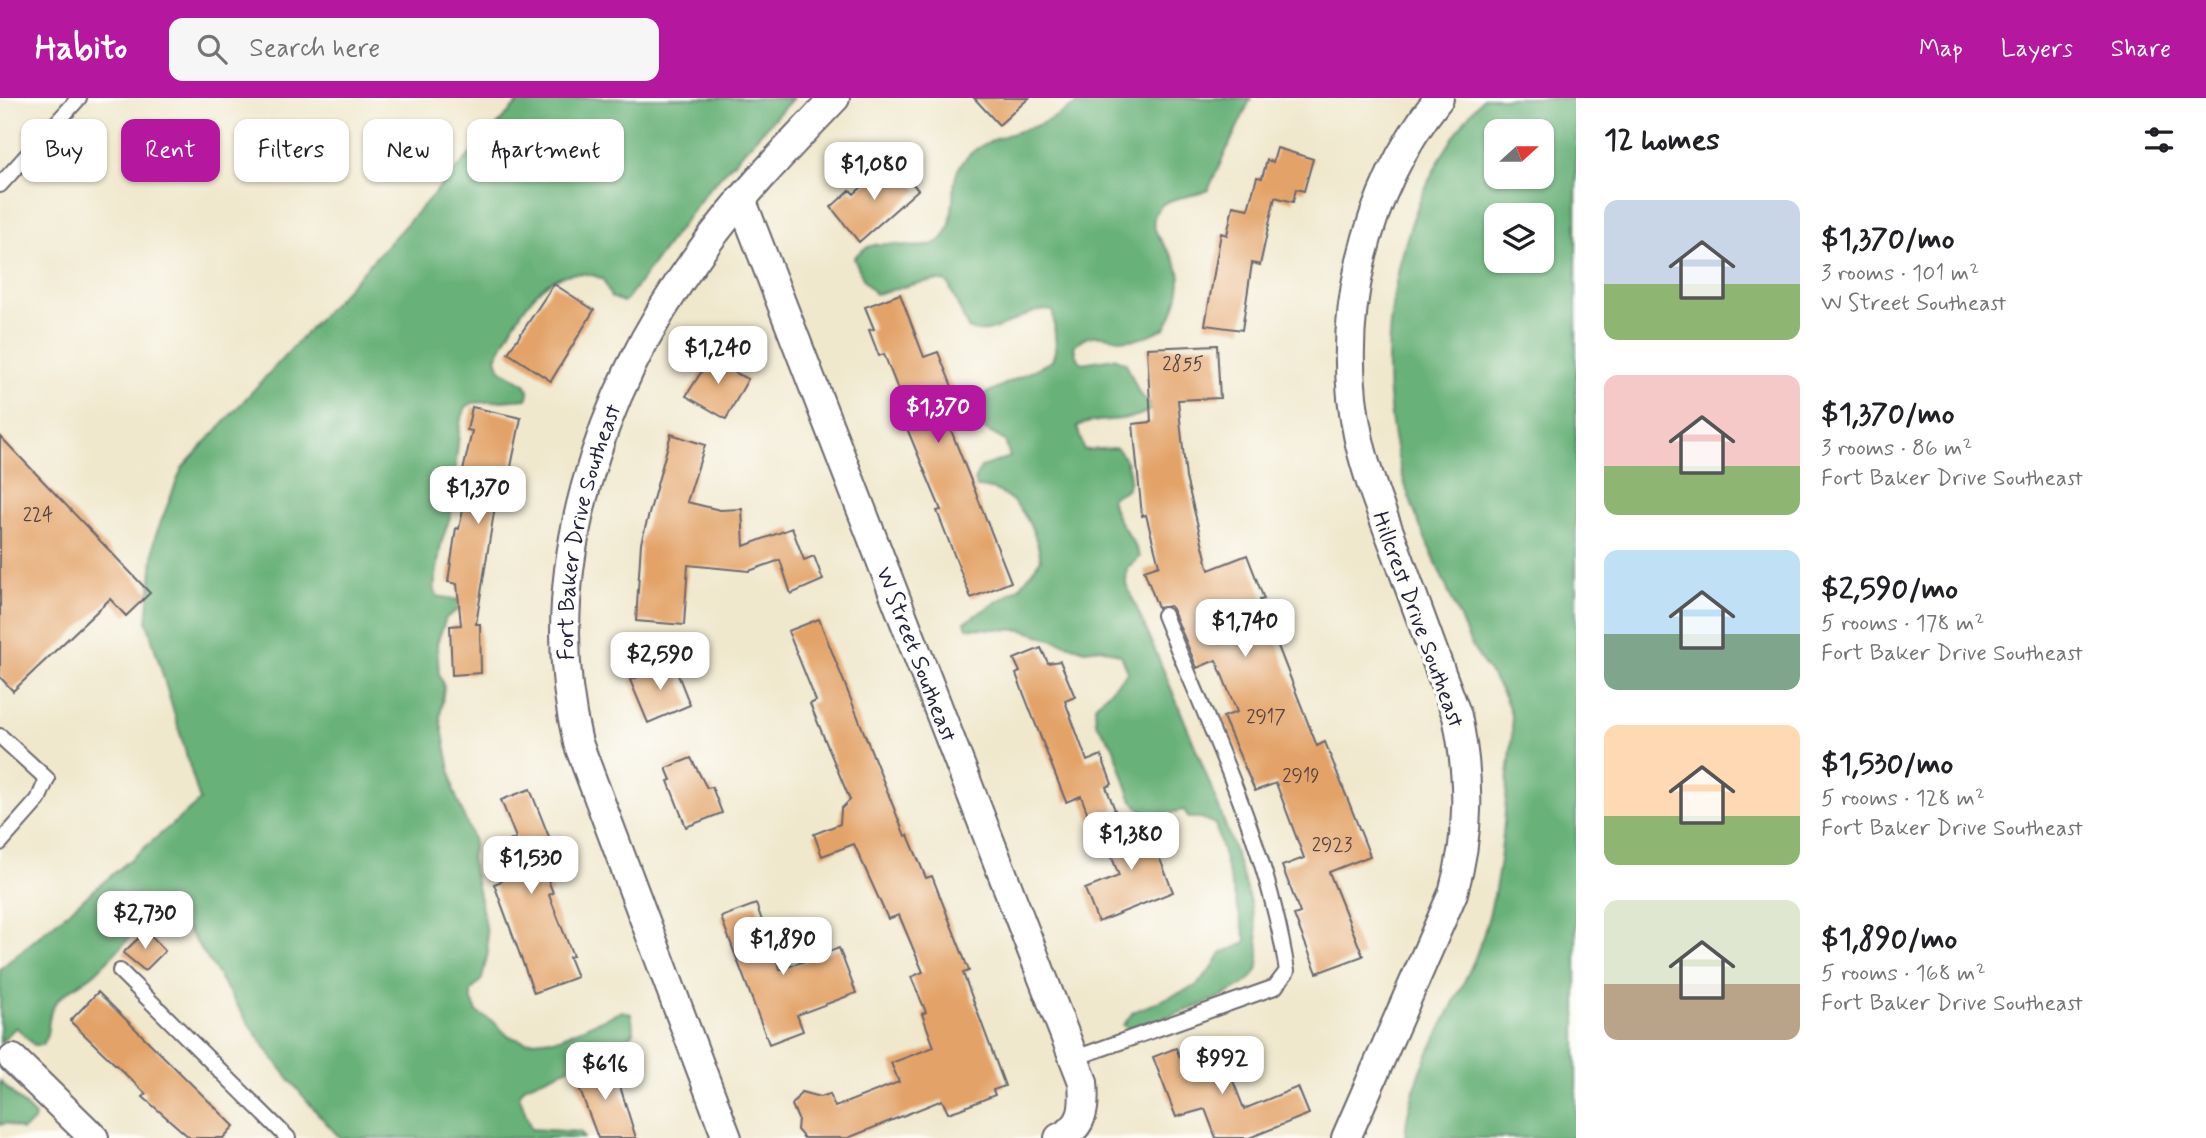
<!DOCTYPE html>
<html lang="en">
<head>
<meta charset="utf-8">
<style>
  :root { --surface:#fff; --page:#f6f6f6; --text:#202124; --muted:#757577; --accent:#b5179e }
  body { margin:0; font-family:Mynerve,sans-serif; background:var(--page); color:var(--text); height:100vh; display:flex; flex-direction:column; font-size:26px; white-space:nowrap }
  * { box-sizing:border-box; margin:0 }
  p { font-size:23px; color:var(--muted) }
  .icon { flex:none; width:38px; height:38px; fill:none; stroke:currentColor; stroke-width:2; stroke-linecap:round; stroke-linejoin:round }
  .map { position:relative; flex:1; overflow:hidden }
  .panel { display:flex; flex-direction:column; background:var(--surface); width:630px }
  .panel>* { flex:none }
  .banner { position:absolute; left:21px; top:21px; width:665px; height:63px; display:flex; gap:14px }
  .needle { width:46px; rotate:69deg }
  .fabs { position:absolute; left:1484px; top:21px; display:grid; gap:14px }
  .fabs a { display:grid; place-items:center; width:70px; height:70px; border-radius:14px; background:var(--surface); box-shadow:0 2px 5px #0004; font-size:35px }
  .price { position:absolute; translate:-50% -60px; padding:0 16px; border-radius:14px; background:#fff; color:#222; font-size:23px; line-height:46px; filter:drop-shadow(0 2px 4px #0008) }
  .price::after { content:''; position:absolute; left:50%; top:42px; width:21px; height:16px; margin-left:-10px; background:inherit; clip-path:polygon(0 0,100% 0,50% 100%) }
  .price.selected { background:var(--accent); color:#fff }
  ul { padding:0; list-style:none }
  li { display:flex; align-items:center; gap:21px; height:175px; padding:0 28px }
  li span { display:grid; place-items:center; flex:none; width:196px; height:140px; border-radius:14px; color:#555 }
  li>.icon { margin-inline-start:auto }
  span .icon { width:84px; height:84px; fill:#fffc; stroke-width:1 }
  li b { font-size:30px }
  h2 { display:flex; justify-content:space-between; align-items:center; height:84px; padding:0 28px; font-size:30px }
  .tag { padding:0 24px; border-radius:14px; background:var(--surface); box-shadow:0 2px 5px #0004; font-size:24px; line-height:63px }
  .tag.selected { background:var(--accent); color:#fff }
  header { display:flex; align-items:center; gap:42px; box-sizing:border-box; height:98px; padding:0 35px; background:var(--accent); color:#fff }
  header strong { font-size:33px }
  nav { display:flex; gap:38px; margin-inline-start:auto; font-size:24px }
  .search { width:490px; height:63px; background:var(--page); display:flex; align-items:center; gap:18px; box-sizing:border-box; padding:0 24px; border-radius:14px; color:var(--muted); font-size:26px }
  main { display:flex; flex:1; min-height:0 }
  .map>svg:first-child { display:block }
  .forest { fill:#68b178; stroke:#456a5a; stroke-width:2; fill-rule:evenodd }
  .building { fill:#e3a368 }
  .lines { fill:none; stroke-linecap:round; stroke-linejoin:round }
  .service-casing { stroke:#6a676e; stroke-width:18 }
  .minor-casing { stroke:#6a676e; stroke-width:32 }
  .service { stroke:#fff; stroke-width:14 }
  .minor { stroke:#fff; stroke-width:28 }
  .labels { text-anchor:middle; stroke-width:7; stroke-linejoin:round; paint-order:stroke }
  .number-label { font-size:19px; fill:#524246 }
  .street-label { font-size:23px; fill:#22223b; stroke:#fdfcf7 }
</style>
</head>
<body>
<header>
<strong>Habito</strong>
<div class="search"><svg class="icon" aria-label="search" viewBox="0 0 24 24"><circle cx="10" cy="10" r="6"/><path d="M15 15l6 6"/></svg>Search here</div>
<nav><a>Map</a><a>Layers</a><a>Share</a></nav>
</header>
<main>
<div class="map">
<svg width="1576" height="1040" viewBox="0 0 1576 1040">
  <rect width="100%" height="100%" fill="#fdfcf7"/>
  <filter id="ink" filterUnits="userSpaceOnUse"><feTurbulence type="fractalNoise" baseFrequency=".0143" numOctaves="2"/><feDisplacementMap in="SourceGraphic" scale="14" xChannelSelector="R" yChannelSelector="G"/><feConvolveMatrix kernelMatrix="1 2 1 2 8 2 1 2 1" color-interpolation-filters="sRGB"/></filter>
  <filter id="wash" filterUnits="userSpaceOnUse"><feTurbulence type="fractalNoise" baseFrequency=".00686" numOctaves="4" result="noise"/><feDisplacementMap in="SourceGraphic" scale="28" xChannelSelector="R" yChannelSelector="G"/><feGaussianBlur stdDeviation="1.57" result="paint"/><feColorMatrix in="noise" values="0 0 0 0 0 0 0 0 0 0 0 0 0 0 0 0 0 1.4 0 .05"/><feComposite in="paint" operator="in"/></filter>
  <g filter="url(#wash)">
    <rect width="100%" height="100%" fill="#f0e8cd"/>
    <path class="forest" d="M522,0h271l-85,92 -81,109 -4,3 -12,-5 -8,-18c-57,-24 -85,36 -107,79l4,11 26,16 3,9 -2,5 -54,4 -7,4 -6,16 -9,91 -10,30 -7,45 3,7 32,6 -23,16 -9,25 2,31 5,13 -4,31 14,73 20,51 -3,16 15,70 2,24 -6,27 -11,12v8l7,14 16,9 14,14 18,6 34,-4 62,-27 9,3 3,17 -13,15 -95,40 -7,8 12,35 50,3 3,6h-244c-34,-36 -66,-76 -93,-117 -26,-40 -48,-80 -79,-115 -28,16 -48,44 -72,66 -12,11 -33,19 -42,33 -8,12 -3,27 -11,40h-9l-18,-18 -16,16v-74l200,-168 -53,-179 8,-85 27,-69z
      M1084,0h167l-43,92c-13,7 -36,6 -46,15 -25,24 13,44 17,66 4,16 -6,44 -14,57 -12,5 -25,13 -38,12 -18,-2 -39,-11 -53,6l2,10 6,7 32,-5 12,5 13,30 14,14c-19,18 -53,9 -76,19l7,24 32,-2c9,7 19,30 10,41 -3,4 -11,6 -15,8 3,25 21,37 29,60l-13,11 -1,15c26,62 151,337 131,387 -9,25 -103,51 -129,59l-5,-4 10,-13 63,-26 17,-19 8,-14 23,-9 2,-5 -31,-115 -14,-6h-12l-5,-8 -31,6 -15,-8 -8,-12 -17,-50 -17,-23 -1,-17 33,-34 -7,-17 -20,-7 -16,2 -62,-20 -56,-2 -2,-6 55,-35 21,-28c-6,-34 -25,-71 -64,-72l-3,-7 7,-13 29,-10 -5,-16 -21,-12 -4,-21 3,-13 69,-34 4,-14 -3,-36c-27,-8 -58,32 -85,17l-20,-45c-14,-8 -54,8 -73,11l-11,-13 -10,-23c22,-28 54,-4 80,-14 27,-10 13,-58 26,-78 16,-27 52,-31 78,-41 17,-7 32,-16 46,-27z
      M1483,0h93v1040h-171c3,-64 46,-123 70,-180 23,-57 28,-114 32,-174 2,-20 6,-41 5,-61 -2,-29 -28,-54 -41,-79 -5,-9 -8,-20 -13,-30 -21,-51 -48,-102 -60,-156 -27,-122 1,-264 85,-360zM1542,33v46h-46v-46zM1542,117v46h-46v-46z
      M0,983l35,35 -1,5 -12,9 -16,-7 -6,2z"/>
    <g id="blocks">
      <path class="building" d="M974,0h55l-30,27z
        M1277,50l36,11 -9,32 -8,-2 -3,13 -18,-5 -15,68 -8,-2 -10,67 -37,-5 16,-92 6,2 6,-29 15,3 9,-32 5,1 5,-18 6,2z
        M897,67l21,25 -59,52 -28,-35 19,-17 4,4 26,-23 5,4z
        M554,186l40,26 -43,71 -43,-28z
        M900,196l24,63 14,-5 19,47 -16,6 70,177 -40,16 -34,-87 4,-1 -45,-108 6,-2 -18,-46 -5,2 -10,-26 5,-1 -9,-22z
        M1217,247l3,53 -42,2 8,78 23,92 38,-15 17,44 -4,1 57,146 8,-4 45,114 -41,16 34,84 -46,17 -23,-58 6,-2 -18,-47 22,-8 -28,-75 -21,8 -32,-74 14,-5 -21,-52 -19,8 -24,-57 -3,-5 -12,2 -14,-38 15,-5 -13,-50 -4,1 -9,-92 18,-2 -4,-74z
        M714,254l22,12 -4,7 16,8 -22,40 -40,-23z
        M472,309l49,11 -15,73 -6,-1 -5,16 -19,118h4l1,49 -29,2 -2,-49 11,-1 -4,-41 -9,-2 8,-54 3,1 10,-47 -8,-2 11,-49 -5,-1z
        M671,336l34,11 -18,57 33,8 22,-1 2,37 48,-18 12,32 10,-4 9,24 -32,14 -11,-34 -31,11 -61,-6 -4,60 -48,-4 5,-78z
        M0,338l150,157 -24,23 -16,-17 -97,92 -13,-14z
        M819,521l86,217 3,-1 18,43 6,-2 37,95 -6,2 42,113 -12,4 2,5 -35,14 -12,4 -6,-13 -94,38h-44l-7,-8 1,-11 -6,-14 9,-13 19,5 10,-3 5,13 64,-25 -8,-19 43,-16 -12,-33 4,-2 -15,-35 12,-5 -24,-57 -11,4 -34,-75 -32,12 -8,-22 26,-10 1,-15 9,-9 -40,-96 6,-3 -28,-70z
        M1041,550l7,15 12,-2 15,36 -10,4 22,60 14,-6 11,29 -6,3 9,23 -25,10 -9,-24 -15,6 -50,-128 4,-2 -6,-13z
        M673,564l17,43 -42,18 -18,-43z
        M691,660l16,30 5,-1 10,26 -36,14 -18,-46 3,-1 -5,-12z
        M530,691l23,58 -15,6 15,40 -4,2 24,61 -4,1 8,20 -43,16 -40,-109 8,-3 -13,-30 27,-13 -15,-38z
        M1151,719l13,34 -6,3 15,38 -75,30 -13,-33 34,-13 -15,-40z
        M756,806l24,66 59,-22 17,45 -59,22 6,16 -34,13 -48,-127z
        M146,833l19,20 -20,20 -22,-18z
        M98,894l136,134 -11,12h-33l-47,-41 3,-3 -76,-73z
        M1219,947l25,64 54,-22 11,27 -60,24h-33l-11,-29 -29,8 -23,-60 23,-9 5,12z
        M610,962l9,23 17,55h-38l-24,-64z"/>
    </g>
  </g>
  <g filter="url(#ink)">
    <use href="#blocks" fill-opacity="0" stroke="#6a676e" stroke-width="2"/>
    <g class="lines">
      <g class="service-casing">
        <path id="service" d="M0,87l79,-87
          M0,638l47,43 -9,21 -38,43
          M120,873l168,167
          M1075,960l200,-71 12,-16c-19,-125 -76,-240 -123,-356"/>
      </g>
      <g class="minor-casing">
        <g id="minor">
          <path id="s1" d="M741,101l342,883c2,24 2,45 -24,56"/>
          <path d="M13,961l81,79"/>
          <path id="s2" d="M727,1040l-149,-395c-41,-168 21,-352 121,-489 40,-56 88,-106 136,-156"/>
          <path d="M1346,1040l107,-245c17,-60 17,-115 4,-177 -20,-53 -39,-106 -59,-160 -14,-38 -30,-76 -39,-116 -26,-118 5,-248 80,-342"/>
        </g>
      </g>
      <use href="#service" class="service"/>
      <use href="#minor" class="minor"/>
    </g>
  </g>
  <g class="labels">
    <g class="number-label">
      <text x="1183" y="272">2855</text>
      <text x="38" y="423">224</text>
      <text x="1266" y="625">2917</text>
      <text x="1301" y="684">2919</text>
      <text x="1332" y="753">2923</text>
    </g>
    <g class="street-label">
      <text dy="8" stroke="none"><textPath href="#s2" startOffset="637">Fort Baker Drive Southeast</textPath></text>
      <text transform="translate(1419 521) rotate(70)" y="8">Hillcrest Drive Southeast</text>
      <text dy="8" stroke="none"><textPath href="#s1" startOffset="488">W Street Southeast</textPath></text>
    </g>
  </g>
</svg>
<div class="fabs">
<a><svg class="needle" viewBox="-14 -14 28 28"><path d="M0-13l5 13h-10z" fill="#e53935"/><path d="M0 13l5-13h-10z" fill="#757577"/></svg></a>
<a><svg class="icon" aria-label="layers" viewBox="0 0 24 24"><path d="M12 4l9 5-9 5-9-5zM3 14l9 5 9-5"/></svg></a>
</div>
<b class="price" style="left:874px;top:104px">$1,080</b>
<b class="price" style="left:718px;top:288px">$1,240</b>
<b class="price selected" style="left:938px;top:347px">$1,370</b>
<b class="price" style="left:478px;top:428px">$1,370</b>
<b class="price" style="left:1245px;top:561px">$1,740</b>
<b class="price" style="left:660px;top:594px">$2,590</b>
<b class="price" style="left:1131px;top:774px">$1,380</b>
<b class="price" style="left:531px;top:798px">$1,530</b>
<b class="price" style="left:145px;top:853px">$2,730</b>
<b class="price" style="left:783px;top:879px">$1,890</b>
<b class="price" style="left:1222px;top:998px">$992</b>
<b class="price" style="left:605px;top:1004px">$616</b>
<div class="banner">
<a class="tag">Buy</a>
<a class="tag selected">Rent</a>
<a class="tag">Filters</a>
<a class="tag">New</a>
<a class="tag">Apartment</a>
</div>
</div>
<section class="panel">
<h2>12 homes<svg class="icon" aria-label="filters" viewBox="0 0 24 24"><path d="M4 7h16M4 17h16"/><circle cx="9" cy="7" r="2"/><circle cx="15" cy="17" r="2"/></svg></h2>
<ul>
<li><span style="background:linear-gradient(#c9d6e8 60%,#8fb573 0)"><svg class="icon" aria-label="home" viewBox="0 0 24 24"><path d="M3 11l9-7 9 7M6 9v11h12V9"/></svg></span><div><b>$1,370/mo</b><p>3 rooms · 101 m²</p><p>W Street Southeast</p></div></li>
<li><span style="background:linear-gradient(#f6c9c9 65%,#8fb573 0)"><svg class="icon" aria-label="home" viewBox="0 0 24 24"><path d="M3 11l9-7 9 7M6 9v11h12V9"/></svg></span><div><b>$1,370/mo</b><p>3 rooms · 86 m²</p><p>Fort Baker Drive Southeast</p></div></li>
<li><span style="background:linear-gradient(#bfe0f5 60%,#7fa58c 0)"><svg class="icon" aria-label="home" viewBox="0 0 24 24"><path d="M3 11l9-7 9 7M6 9v11h12V9"/></svg></span><div><b>$2,590/mo</b><p>5 rooms · 178 m²</p><p>Fort Baker Drive Southeast</p></div></li>
<li><span style="background:linear-gradient(#ffd9b3 65%,#8fb573 0)"><svg class="icon" aria-label="home" viewBox="0 0 24 24"><path d="M3 11l9-7 9 7M6 9v11h12V9"/></svg></span><div><b>$1,530/mo</b><p>5 rooms · 128 m²</p><p>Fort Baker Drive Southeast</p></div></li>
<li><span style="background:linear-gradient(#dfe7d0 60%,#b9a48a 0)"><svg class="icon" aria-label="home" viewBox="0 0 24 24"><path d="M3 11l9-7 9 7M6 9v11h12V9"/></svg></span><div><b>$1,890/mo</b><p>5 rooms · 168 m²</p><p>Fort Baker Drive Southeast</p></div></li>
</ul>
</section>
</main>
</body>
</html>
